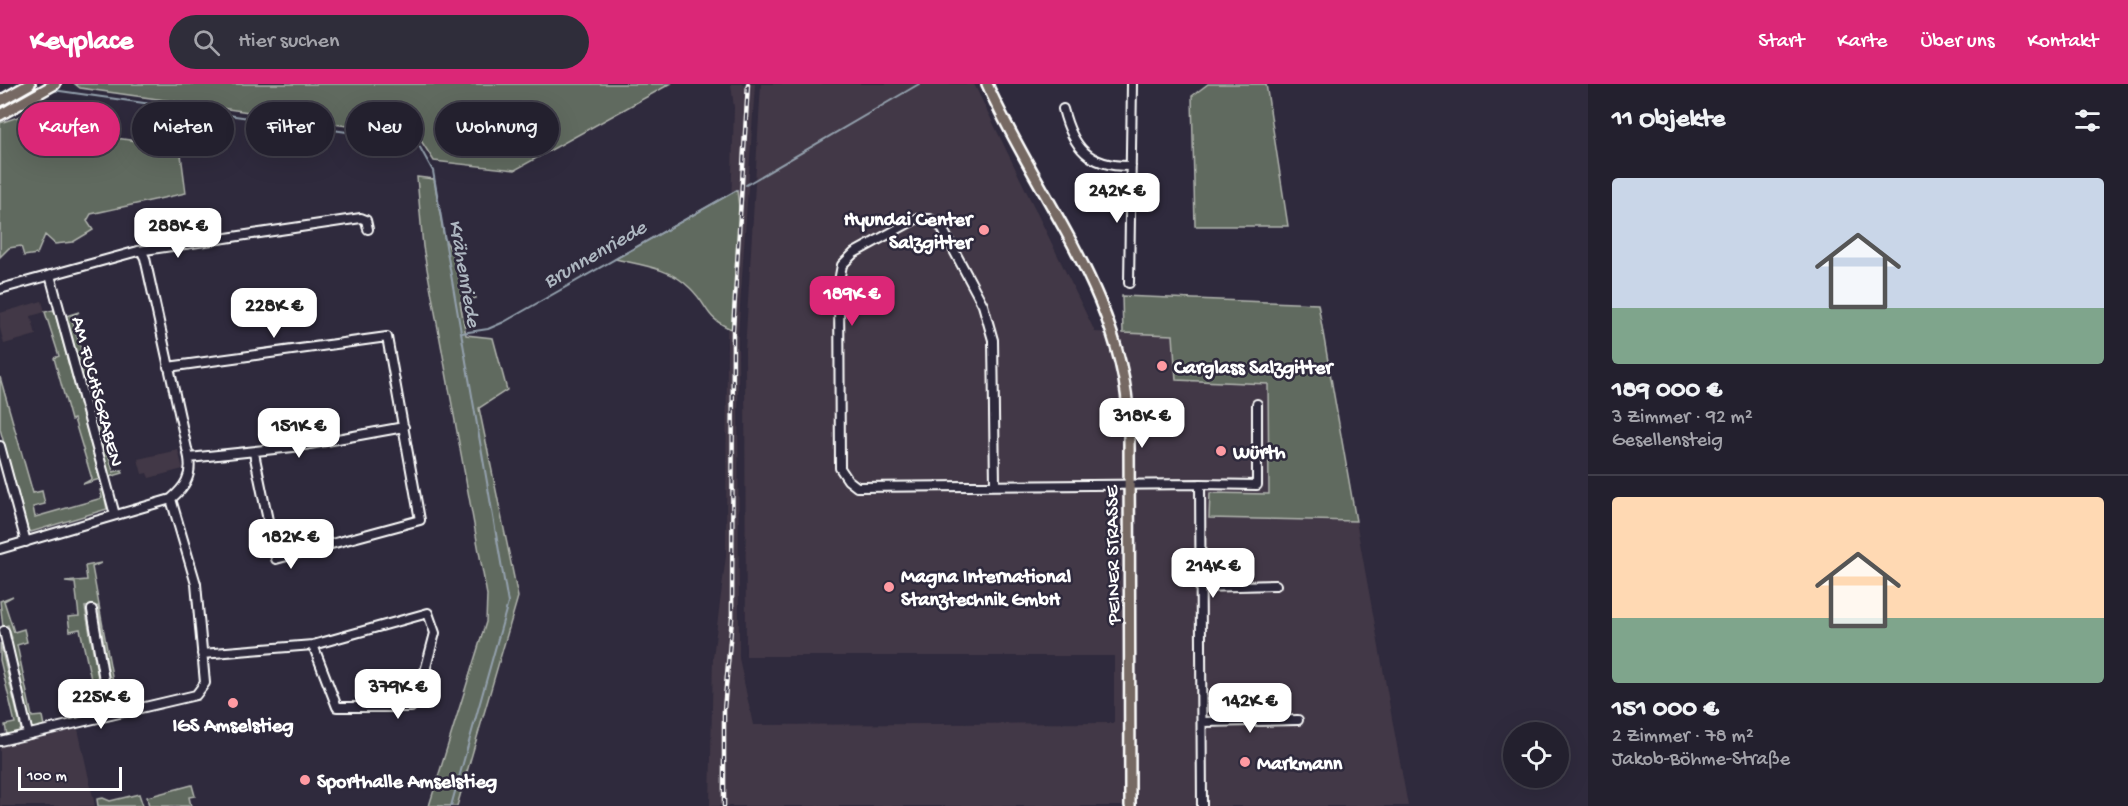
<!DOCTYPE html>
<html lang="de">
<head>
<meta charset="utf-8">
<style>
  :root { --surface:#23202e; --page:#2f2d3a; --text:#f1f3f6; --muted:#a3a3aa; --line:#403e4a; --accent:#db2777 }
  body { margin:0; font-family:"Gochi Hand",sans-serif; background:var(--page); color:var(--text); height:100vh; display:flex; flex-direction:column; font-size:22px; white-space:nowrap }
  * { box-sizing:border-box; margin:0 }
  p { font-size:20px; color:var(--muted) }
  .icon { flex:none; width:33px; height:33px; fill:none; stroke:currentColor; stroke-width:2; stroke-linecap:round; stroke-linejoin:round }
  .map { position:relative; flex:1; overflow:hidden }
  .details { display:flex; flex-direction:column; background:var(--surface); width:540px }
  .details>* { flex:none }
  .guide { position:absolute; left:18px; top:18px; width:570px; height:54px; display:flex; gap:12px }
  .controls { position:absolute; left:1503px; top:638px; display:grid; gap:12px }
  .controls a { display:grid; place-items:center; width:66px; height:66px; border-radius:50%; background:var(--surface); box-shadow:0 6px 24px #0002,0 0 0 2px var(--line); font-size:30px }
  .scale { position:absolute; left:18px; bottom:15px; width:104px; box-sizing:border-box; padding-left:6px; border:3px solid #fff; border-top:0; font-size:16px; line-height:21px; white-space:nowrap; color:#fff; -webkit-text-stroke:4px #2f2a3d; paint-order:stroke }
  .price { position:absolute; translate:-50% -51px; padding:0 14px; border-radius:12px; background:#fff; color:#222; font-size:20px; line-height:39px; filter:drop-shadow(0 2px 3px #0008) }
  .price::after { content:''; position:absolute; left:50%; top:36px; width:18px; height:14px; margin-left:-9px; background:inherit; clip-path:polygon(0 0,100% 0,50% 100%) }
  .price.current { background:var(--accent); color:#fff }
  ul { padding:0; list-style:none }
  li { display:grid; align-content:center; gap:12px; height:318px; padding:0 24px }
  li+li { border-top:2px solid var(--line) }
  li span { display:grid; place-items:center; height:186px; border-radius:6px; color:#555 }
  li>.icon { margin-inline-start:auto }
  span .icon { width:108px; height:108px; fill:#fffc; stroke-width:1 }
  li b { font-size:26px }
  h2 { display:flex; justify-content:space-between; align-items:center; height:72px; padding:0 24px; font-size:26px }
  .pill { padding:0 21px; border-radius:27px; background:var(--surface); box-shadow:0 6px 24px #0002,0 0 0 2px var(--line); font-size:21px; line-height:54px }
  .pill.current { background:var(--accent); color:#fff }
  header { display:flex; align-items:center; gap:36px; box-sizing:border-box; height:84px; padding:0 30px; background:var(--accent); color:#fff }
  header strong { font-size:28px }
  nav { display:flex; gap:33px; margin-inline-start:auto; font-size:21px }
  .search { width:420px; height:54px; background:var(--page); display:flex; align-items:center; gap:15px; box-sizing:border-box; padding:0 21px; border-radius:33px; color:var(--muted); font-size:22px }
  main { display:flex; flex:1; min-height:0 }
  .map>svg:first-child { display:block }
  .built { fill:#423846 }
  .green { fill:#616a5e; stroke:#b0b4ae; stroke-width:1.5 }
  .lines { fill:none; stroke-linecap:round; stroke-linejoin:round }
  .stream { stroke:#93a0ad; stroke-width:2 }
  .minor-casing { stroke:#fff; stroke-width:12 }
  .major-casing { stroke:#fff; stroke-width:14 }
  .minor { stroke:#2f2a3d; stroke-width:8 }
  .major { stroke:#766964; stroke-width:9 }
  .rail-casing { stroke:#fff; stroke-width:4.5 }
  .rail { stroke:#2f2a3d; stroke-width:2; stroke-dasharray:7; stroke-linecap:butt }
  .poi-dot { fill:#ff9aa2; stroke:#2f2a3d; stroke-width:2 }
  .labels { text-anchor:middle; stroke-width:5; stroke-linejoin:round; paint-order:stroke }
  .poi-label { font-size:20px; font-weight:bold; fill:#fff; stroke:#2f2a3d; text-anchor:start }
  .street-label { font-size:20px; fill:#fff; stroke:#2f2a3d }
  .water-label { font-size:21px; font-style:italic; fill:#aeb7c1; stroke:#2f2a3d }
</style>
</head>
<body>
<header>
<strong>Keyplace</strong>
<div class="search"><svg class="icon" aria-label="search" viewBox="0 0 24 24"><circle cx="10" cy="10" r="6"/><path d="M15 15l6 6"/></svg>Hier suchen</div>
<nav><a>Start</a><a>Karte</a><a>Über uns</a><a>Kontakt</a></nav>
</header>
<main>
<div class="map">
<svg width="1588" height="722" viewBox="0 0 1588 722">
  <rect width="100%" height="100%" fill="#2f2a3d"/>
  <filter id="ink" filterUnits="userSpaceOnUse"><feTurbulence type="fractalNoise" baseFrequency=".0167" numOctaves="2"/><feDisplacementMap in="SourceGraphic" scale="12" xChannelSelector="R" yChannelSelector="G"/><feConvolveMatrix kernelMatrix="1 2 1 2 8 2 1 2 1" color-interpolation-filters="sRGB"/></filter>
  <g filter="url(#ink)">
    <path class="built" d="M731,0h24l-17,252 1,322 14,67 361,-2v-67h-368l-1,-305 16,-267h213l121,248 78,3 3,45 92,3 1,112 -59,-2 -1,25 147,3 52,285h-698l3,-149 13,-101 1,-217 7,-231z
      M42,217l3,11 -14,4 5,19 -32,9 -4,-16v-15z
      M178,366l5,19 -34,9 -2,-5 -5,1 -4,-15z
      M78,645l17,77h-95v-59z"/>
    <path class="green" d="M75,0h595l-155,86 -81,-9 -16,-25 -338,-48z
      M1208,0h58l22,142h-93l-3,-130z
      M35,27l15,13 15,7 115,16 6,46 -95,21 -4,7 6,9 -20,12 -18,2 -10,-9 -8,19 -13,2 -3,-10 -12,2 -9,9v-134z
      M417,93l17,2 10,58 32,61 -16,4 6,33 27,3 14,52 -28,18 39,189 -61,209h-28l57,-184 1,-27 -64,-348z
      M737,106l3,25 -7,115c-30,-13 -23,-23 -43,-42 -19,-20 -50,-23 -75,-29z
      M1122,212l196,8 38,217 -147,-3 1,-25 59,1 -1,-110 -92,-4 -3,-45 -50,-2z
      M54,226l46,169 -17,5 9,-5 -18,-60 -3,1 -17,-62 5,-2 -14,-44z
      M79,228l-8,5 28,88 -3,1 17,66 9,-2 1,3 -14,4 -43,-161z
      M0,293l33,116 9,-2 3,13 -12,3 2,10 67,-19 -2,-8 3,-1 4,20 -76,23 -3,-2 -28,-101z
      M101,479l-9,4 24,131 11,-2 2,10 -15,2 -16,-102 -13,1 19,103 -16,6 -2,-12 10,-2 -16,-73 -10,2 -2,-14 11,-1 -4,-33 -10,-1 22,-2 -2,-14z
      M13,512l-9,5 10,31 10,-3 3,13 -10,3 15,72 10,-1 2,10 -11,3 -3,-2 -19,-83 1,-6 -4,-13 -5,2 -3,-26z
      M0,559l21,86 -2,3 -12,3 -2,-10 10,-2 -15,-63z
      M192,701l3,11 -6,1 2,9h-42l-2,-9z
      M139,710l4,12h-45l-1,-7 6,-1 7,3z"/>
    <g class="lines">
      <path class="stream" d="M53,6l364,52 16,29 75,432 -57,203
        M746,101l173,-101
        M462,249l26,-4 16,-7 233,-132"/>
      <g class="minor-casing">
        <path id="minor" d="M1063,25c10,39 26,58 68,57
          M50,191l65,240
          M1129,199l3,-199
          M0,205l138,-38 223,-33 5,2 2,9
          M168,283l219,-30 33,183 -144,39 -22,-106
          M0,362l26,96
          M189,374l104,-11 111,-20
          M995,400l-2,-144 -10,-35 -41,-77 -12,-9h-14l-62,34 -12,12 -3,16 1,187 8,12 9,7 343,-3 2,322
          M1200,400l57,1v-81
          M0,465l171,-50c14,-12 21,-23 18,-41l-44,-200 -3,-6
          M1200,503l76,-2
          M92,526l18,105
          M4,547l24,103
          M202,570l111,-9 115,-32 7,20 -17,65 -7,9h-74l-24,-62
          M1202,638l96,-2
          M0,657l196,-46 9,-12 -9,-99 -25,-85"/>
      </g>
      <g class="major-casing">
        <path id="major" d="M987,0c50,113 137,212 142,340l1,382
          M0,17l30,-17
          M0,31l55,-31"/>
      </g>
      <use href="#minor" class="minor"/>
      <use href="#major" class="major"/>
      <g class="rail-casing">
        <path id="rail" d="M724,722v-96l8,-92 1,-288 15,-246"/>
      </g>
      <use href="#rail" class="rail"/>
    </g>
  </g>
  <g class="poi-dot">
    <circle cx="984" cy="146" r="6"/>
    <circle cx="1162" cy="282" r="6"/>
    <circle cx="1221" cy="367" r="6"/>
    <circle cx="889" cy="503" r="6"/>
    <circle cx="233" cy="619" r="6"/>
    <circle cx="1245" cy="678" r="6"/>
    <circle cx="305" cy="696" r="6"/>
  </g>
  <g class="labels">
    <g class="poi-label">
      <text x="972" y="141" text-anchor="end">Hyundai Center<tspan x="972" dy="23">Salzgitter</tspan></text>
      <text x="1174" y="289">Carglass Salzgitter</text>
      <text x="1233" y="374">Würth</text>
      <text x="901" y="498">Magna International<tspan x="901" dy="23">Stanztechnik GmbH</tspan></text>
      <text x="233" y="647" text-anchor="middle">IGS Amselstieg</text>
      <text x="1257" y="685">Markmann</text>
      <text x="317" y="703">Sporthalle Amselstieg</text>
    </g>
    <g class="street-label">
      <text transform="translate(99 307) rotate(75)" y="7">AM FUCHSGRABEN</text>
      <text transform="translate(1111 471) rotate(-91)" y="7">PEINER STRASSE</text>
    </g>
    <g class="water-label">
      <text transform="translate(594 169) rotate(-30)" y="7">Brunnenriede</text>
      <text transform="translate(466 189) rotate(80)" y="7">Krähenriede</text>
    </g>
  </g>
</svg>
<div class="controls">
<a><svg class="icon" aria-label="locate" viewBox="0 0 24 24"><circle cx="12" cy="12" r="6"/><path d="M12 2v4M12 18v4M2 12h4M18 12h4"/></svg></a>
</div>
<div class="scale">100 m</div>
<b class="price" style="left:1117px;top:140px">242K €</b>
<b class="price" style="left:178px;top:175px">288K €</b>
<b class="price current" style="left:852px;top:243px">189K €</b>
<b class="price" style="left:274px;top:255px">228K €</b>
<b class="price" style="left:1142px;top:365px">318K €</b>
<b class="price" style="left:299px;top:375px">151K €</b>
<b class="price" style="left:291px;top:486px">182K €</b>
<b class="price" style="left:1213px;top:515px">214K €</b>
<b class="price" style="left:398px;top:636px">379K €</b>
<b class="price" style="left:101px;top:646px">225K €</b>
<b class="price" style="left:1250px;top:650px">142K €</b>
<div class="guide">
<a class="pill current">Kaufen</a>
<a class="pill">Mieten</a>
<a class="pill">Filter</a>
<a class="pill">Neu</a>
<a class="pill">Wohnung</a>
</div>
</div>
<section class="details">
<h2>11 Objekte<svg class="icon" aria-label="filters" viewBox="0 0 24 24"><path d="M4 7h16M4 17h16"/><circle cx="9" cy="7" r="2"/><circle cx="15" cy="17" r="2"/></svg></h2>
<ul>
<li><span style="background:linear-gradient(#c9d6e8 70%,#7fa58c 0)"><svg class="icon" aria-label="home" viewBox="0 0 24 24"><path d="M3 11l9-7 9 7M6 9v11h12V9"/></svg></span><div><b>189 000 €</b><p>3 Zimmer · 92 m²</p><p>Gesellensteig</p></div></li>
<li><span style="background:linear-gradient(#ffd9b3 65%,#7fa58c 0)"><svg class="icon" aria-label="home" viewBox="0 0 24 24"><path d="M3 11l9-7 9 7M6 9v11h12V9"/></svg></span><div><b>151 000 €</b><p>2 Zimmer · 78 m²</p><p>Jakob-Böhme-Straße</p></div></li>
</ul>
</section>
</main>
</body>
</html>
